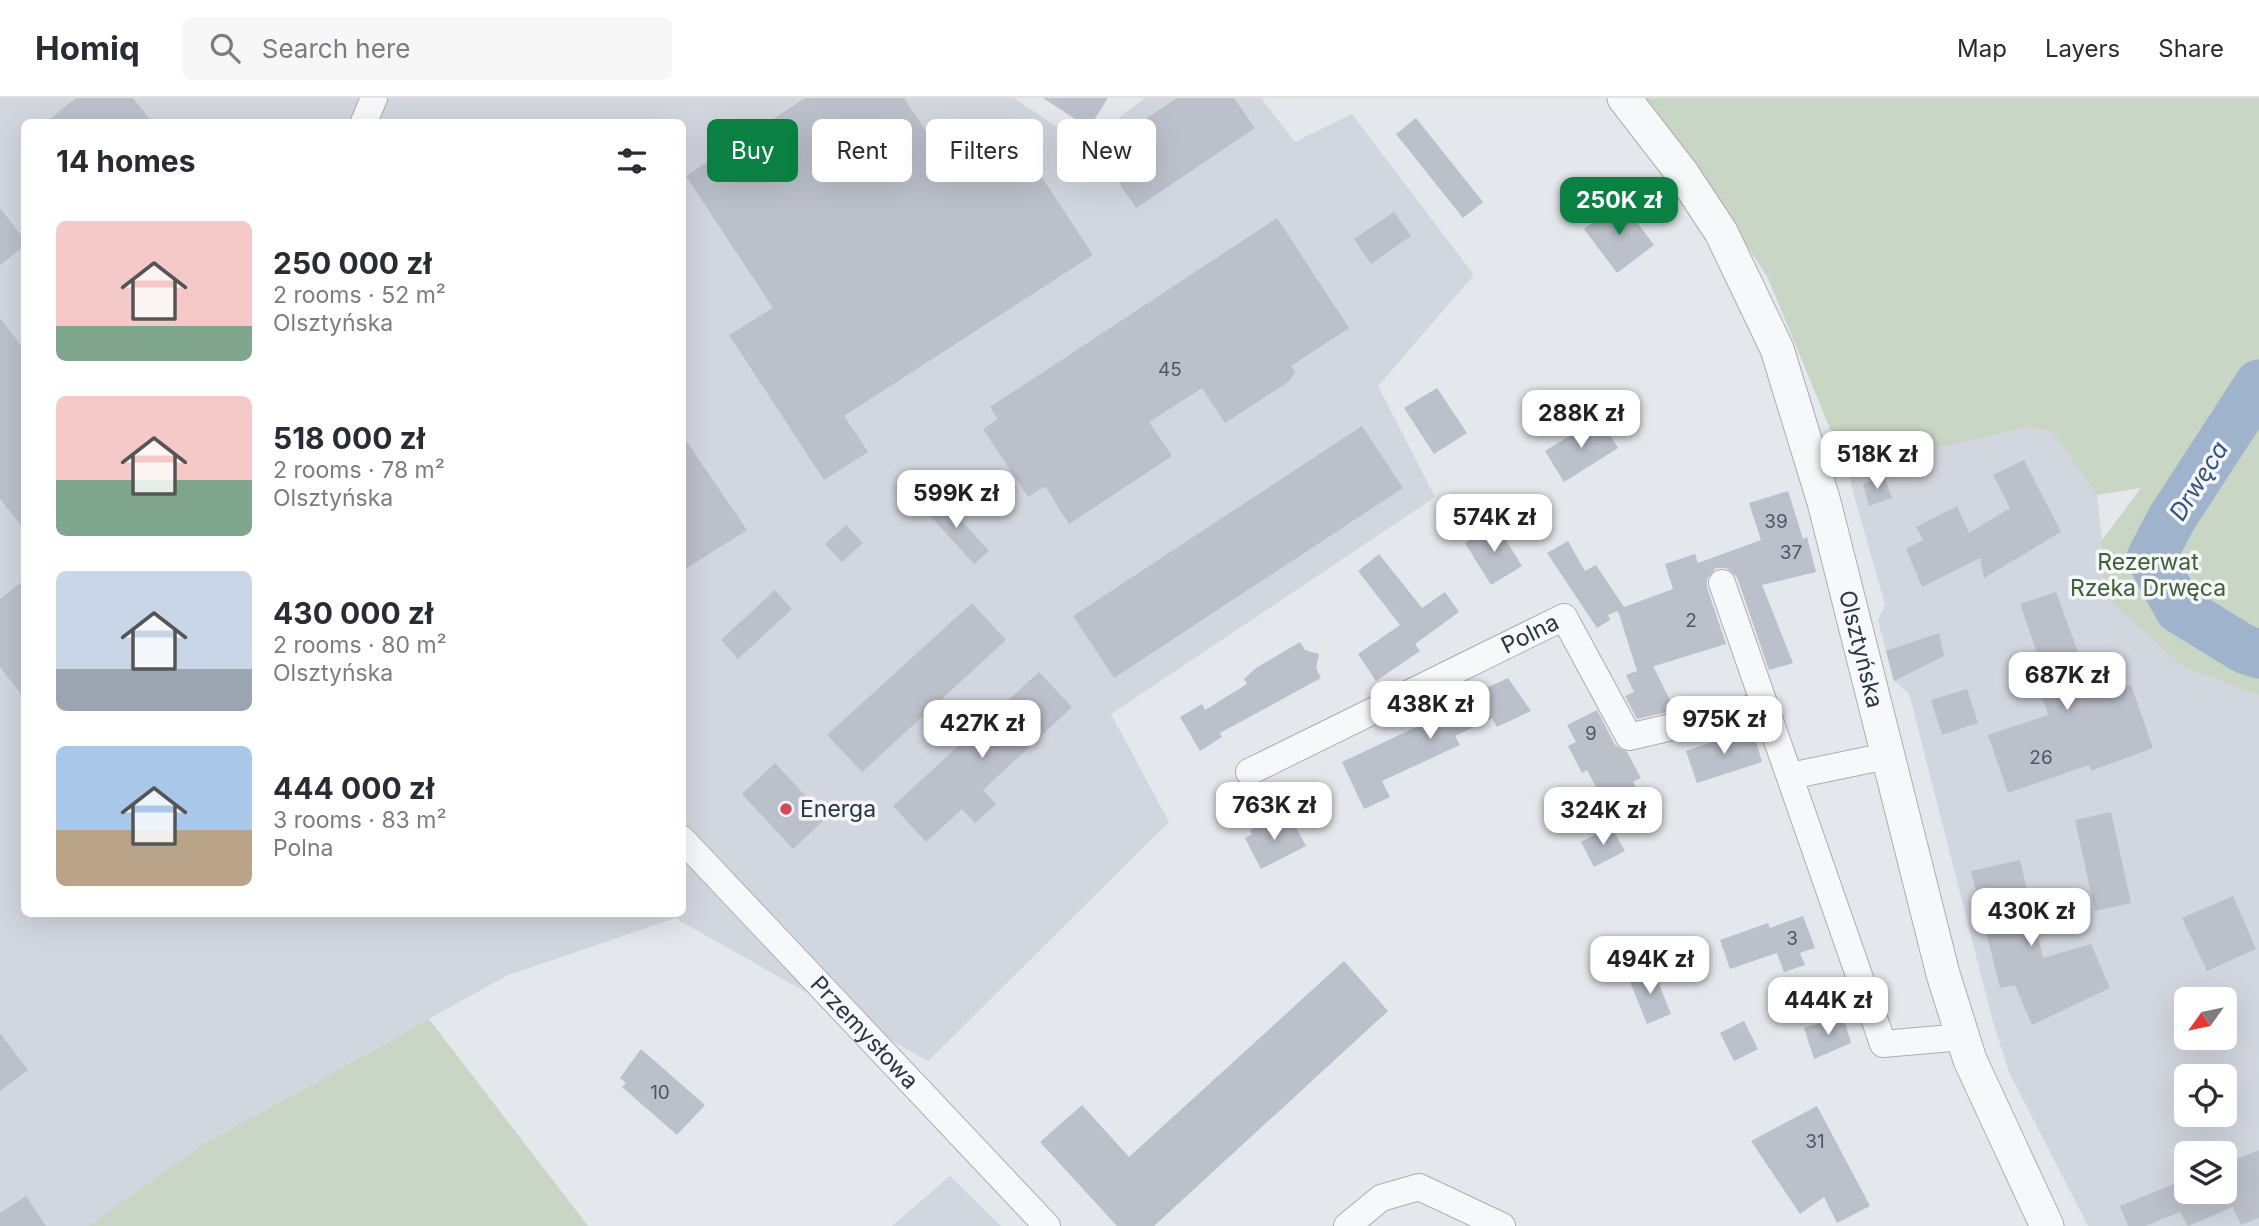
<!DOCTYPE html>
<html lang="en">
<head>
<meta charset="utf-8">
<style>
  :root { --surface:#fff; --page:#f7f7f7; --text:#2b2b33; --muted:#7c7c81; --line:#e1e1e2; --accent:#0b8043 }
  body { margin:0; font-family:Inter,sans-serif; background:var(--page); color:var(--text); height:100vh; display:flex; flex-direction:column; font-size:26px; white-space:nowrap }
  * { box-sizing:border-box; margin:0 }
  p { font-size:23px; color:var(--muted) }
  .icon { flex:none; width:38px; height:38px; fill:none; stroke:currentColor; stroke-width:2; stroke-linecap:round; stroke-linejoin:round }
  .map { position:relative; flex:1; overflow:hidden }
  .side { position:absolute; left:21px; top:21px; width:665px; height:798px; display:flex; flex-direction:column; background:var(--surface); border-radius:10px; box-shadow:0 7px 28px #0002 }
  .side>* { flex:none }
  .banner { position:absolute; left:707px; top:21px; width:665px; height:63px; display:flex; gap:14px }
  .needle { width:46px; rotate:237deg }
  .tools { position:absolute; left:2174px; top:889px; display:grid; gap:14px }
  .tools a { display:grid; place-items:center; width:63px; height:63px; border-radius:10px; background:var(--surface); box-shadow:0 7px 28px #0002; font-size:35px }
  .price { position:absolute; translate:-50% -60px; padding:0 16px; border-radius:14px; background:#fff; color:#222; font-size:23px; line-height:46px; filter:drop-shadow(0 2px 4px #0008) }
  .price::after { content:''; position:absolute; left:50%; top:42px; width:21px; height:16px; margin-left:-10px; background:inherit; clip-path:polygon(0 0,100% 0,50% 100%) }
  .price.selected { background:var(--accent); color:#fff }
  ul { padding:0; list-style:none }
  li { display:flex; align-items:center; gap:21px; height:175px; padding:0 35px }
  li span { display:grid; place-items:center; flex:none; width:196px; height:140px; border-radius:10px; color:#555 }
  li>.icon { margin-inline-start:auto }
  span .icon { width:84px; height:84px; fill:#fffc; stroke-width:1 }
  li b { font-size:30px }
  h2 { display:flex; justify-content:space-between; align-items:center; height:84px; padding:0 35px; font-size:30px }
  .pill { padding:0 24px; border-radius:10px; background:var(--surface); box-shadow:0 7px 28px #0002; font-size:24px; line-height:63px }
  .pill.selected { background:var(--accent); color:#fff }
  header { display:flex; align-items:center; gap:42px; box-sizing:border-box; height:98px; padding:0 35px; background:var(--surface); border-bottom:2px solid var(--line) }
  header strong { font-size:33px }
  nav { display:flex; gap:38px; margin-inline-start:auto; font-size:24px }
  .search { width:490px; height:63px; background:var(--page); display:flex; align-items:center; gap:18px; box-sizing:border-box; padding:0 24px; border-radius:10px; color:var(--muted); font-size:26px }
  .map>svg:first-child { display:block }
  .built { fill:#d2d6de; fill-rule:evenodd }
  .green { fill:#c9d6c5 }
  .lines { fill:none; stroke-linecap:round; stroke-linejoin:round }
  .river { stroke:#9fb4cc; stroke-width:49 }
  .building { fill:#bbc0ca }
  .minor-casing { stroke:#a9aeb7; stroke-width:28 }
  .tertiary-casing { stroke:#a9aeb7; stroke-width:35 }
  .minor { stroke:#f7f8fa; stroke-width:26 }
  .tertiary { stroke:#f7f8fa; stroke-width:33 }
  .poi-dot { fill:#d1495b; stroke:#f4f6f9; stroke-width:2.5 }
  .labels { text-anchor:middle; stroke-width:7; stroke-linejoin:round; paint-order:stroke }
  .number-label { font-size:19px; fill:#4f5766 }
  .park-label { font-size:23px; fill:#3f6138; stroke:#f4f6f9 }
  .street-label { font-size:23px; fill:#2b3445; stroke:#f4f6f9 }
  .poi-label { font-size:23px; fill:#2b3445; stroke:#f4f6f9; text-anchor:start }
  .water-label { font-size:24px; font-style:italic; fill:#34527a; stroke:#f4f6f9 }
</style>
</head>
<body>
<header>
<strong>Homiq</strong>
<div class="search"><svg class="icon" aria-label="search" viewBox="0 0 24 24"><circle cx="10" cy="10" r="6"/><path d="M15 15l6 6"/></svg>Search here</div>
<nav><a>Map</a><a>Layers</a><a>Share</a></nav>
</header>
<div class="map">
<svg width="2259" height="1128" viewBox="0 0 2259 1128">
  <rect width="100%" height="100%" fill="#e4e7ec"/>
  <path class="built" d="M0,0h1014l70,47 61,-47h116l34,44 57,-28 122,161 -96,111 57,111 -324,217 58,108 -241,239 -253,-143 -169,58 -301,167 -117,83h-88zM24,24h658v792h-658z
    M2028,329l24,5 45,63 5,45 -2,10 84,116 75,29v531h-171l-79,-154 -16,-50 -84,-329 -15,-12 -16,-61 7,-15 -38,-135zM2186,901h38v39h-38zM2186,978h38v39h-38zM2186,1055h38v39h-38z
    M950,1078l51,50h-109z"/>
  <path class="green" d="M1645,0h614v597l-75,-28 -72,-64c-10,-16 -14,-44 -10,-63l39,-52 -44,7 -45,-63 -24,-5 -181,43 -79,-192 -76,-116z
    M429,921l159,207h-500l117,-83z"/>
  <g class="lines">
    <path class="river" d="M2259,286l-87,134 -21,40 28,51 65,40 15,5"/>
  </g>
  <path class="building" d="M76,0h57l19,24h-106z
    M805,0h99l50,76 60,-39 79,120 -249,161 24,36 -44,28 -95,-145 44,-27 -87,-132z
    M1043,0h65l-19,30z
    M1177,0h57l21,30 -119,80 -38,-57z
    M1416,20l67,84 -20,16 -67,-84z
    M1621,103l33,44 -37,28 -33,-44z
    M0,110l24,31v7l-24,19z
    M1394,114l17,24 -40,28 -17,-25z
    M1277,120l72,110 -58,38 4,7 -7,9 -63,41 -23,-35 -53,34 23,34 -103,68 -22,-35 -4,-2 -15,10 -45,-68 15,-10 -8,-12z
    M0,220l24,31v180l-24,-30z
    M1437,290l30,45 -33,21 -30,-46z
    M1599,320l19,30 -54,34 -19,-31z
    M1362,328l41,62 -289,190 -41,-62z
    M682,337l65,95 -65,41z
    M2024,362l37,72 -77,46 -4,-20 -58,29 -16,-38 17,-9 -7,-13 41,-21 12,27 41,-25 -17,-33z
    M1884,378l8,22 -23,8 -6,-22z
    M1788,393l15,48 4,-2 9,35 -54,13 31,78 -24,7 -32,-93 -11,-9h-10l-9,11v9l19,56 -78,24 5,-2 22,44 -38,9 -12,-23 9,-4 -8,-17 11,-4 -19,-60 -10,4 2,5 -13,8 -50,-75 21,-12 17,30 11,-6 28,42 49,-18 -8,-25 30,-10 3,9 63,-23 -12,-37z
    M938,397l51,56 -15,13 -51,-56z
    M1496,426l26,42 -31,19 -26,-42z
    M846,427l17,18 -21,19 -17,-18z
    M1379,456l43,54 23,-16 14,20 -44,32 5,7 -44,30 -18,-27 42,-29 -42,-54z
    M24,482v118l-24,-31v-68z
    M775,492l17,19 -54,50 -17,-19z
    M2056,494l39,106 36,-13 22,63 -62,23 -2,-6 -81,28 -20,-58 60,-20 -13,-39 9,-3 -24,-69z
    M972,505l34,37 -144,132 -35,-37z
    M1939,535l5,23 -50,25 -8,-30z
    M1300,544l5,8 14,4 -3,14 5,10 -101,55 2,4 -22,14 -20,-34 22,-13 3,6 42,-26 -3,-5 12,-11z
    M1039,574l33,35 -89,83 13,14 -21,19 -13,-14 -36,33 -33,-36z
    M1508,580l23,33 -34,16 -5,-9 -37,18 5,9 -78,36 8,16 -26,12 -22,-47 140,-66 -2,-5z
    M1967,591l11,34 -36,12 -11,-35z
    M1597,612l18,35 12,7 14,26 -8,4 8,15 -31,16 -23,-43 -5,3 -14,-27 8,-4 -9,-17z
    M1752,631l10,33 -65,21 -11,-32z
    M775,665l51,55 -33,31 -51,-55z
    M2111,714l20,91 -36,8 -20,-91z
    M1274,720l3,7 14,-7 15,28 -45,23 -16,-31 7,-4 -2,-4z
    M1611,728l14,25 -31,16 -13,-25z
    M2020,762l23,98 48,-14 19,44 -78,37 -17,-40 -15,3 -29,-117z
    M2233,798l23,53 -49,22 -25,-53z
    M1803,818l12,32 -15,5 5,12 -21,7 -7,-19 -47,16 -10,-29 48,-17 2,5z
    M1344,863l44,50 -234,215h-37l-77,-84 42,-37 47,52z
    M1652,869l19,47 -24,10 -19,-47z
    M1843,918l8,27 -37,16 -10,-31z
    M1744,923l14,28 -24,12 -14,-28z
    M0,935l28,37 -28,21z
    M641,951l64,56 -28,30 -55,-48 4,-4 -6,-5z
    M1817,1008l53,100 -33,17 -13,-26 -24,17 -49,-73z
    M2259,1052v68l-18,7 -8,-18 -45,19 -8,-14 -35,14h-17l-8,-20 66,-27v13h38v-28z
    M26,1098l20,30h-46v-13z"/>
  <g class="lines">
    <g class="minor-casing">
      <g id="minor">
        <path d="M364,24l10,-24"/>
        <path d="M1722,485l161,461 80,-7"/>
        <path id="s1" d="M1249,674l315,-155 65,120 136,-32"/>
        <path d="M1790,678l97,-20"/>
        <path id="s2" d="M682,741l365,387"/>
        <path d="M1347,1128l34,-28 38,-11 83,39"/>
      </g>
    </g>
    <g class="tertiary-casing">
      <g id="tertiary">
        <path id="s3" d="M1624,0l58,75 39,59 56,117 47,153 119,472 27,86 77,166"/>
      </g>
    </g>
    <use href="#minor" class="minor"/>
    <use href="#tertiary" class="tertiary"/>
  </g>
  <circle class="poi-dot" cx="786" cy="711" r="7"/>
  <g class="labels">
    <g class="number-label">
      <text x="1170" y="278">45</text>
      <text x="1776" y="430">39</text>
      <text x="1791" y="461">37</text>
      <text x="1691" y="529">2</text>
      <text x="1591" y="642">9</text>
      <text x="2041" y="666">26</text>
      <text x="1792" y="847">3</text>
      <text x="660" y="1001">10</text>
      <text x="1815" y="1050">31</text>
    </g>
    <g class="park-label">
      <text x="2148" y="472">Rezerwat<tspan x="2148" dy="26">Rzeka Drwęca</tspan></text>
    </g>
    <g class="street-label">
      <text dy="8" stroke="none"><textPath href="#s1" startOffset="313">Polna</textPath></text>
      <text dy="8" stroke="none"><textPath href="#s3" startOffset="607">Olsztyńska</textPath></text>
      <text dy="8" stroke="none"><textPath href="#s2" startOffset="266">Przemysłowa</textPath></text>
    </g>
    <g class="poi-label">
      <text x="800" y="719">Energa</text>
    </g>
    <g class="water-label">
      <text transform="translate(2199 383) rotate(-58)" y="8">Drwęca</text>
    </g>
  </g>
</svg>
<div class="tools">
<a><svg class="needle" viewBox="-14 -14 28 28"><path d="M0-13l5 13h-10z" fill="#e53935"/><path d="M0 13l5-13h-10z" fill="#7c7c81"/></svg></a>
<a><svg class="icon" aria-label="locate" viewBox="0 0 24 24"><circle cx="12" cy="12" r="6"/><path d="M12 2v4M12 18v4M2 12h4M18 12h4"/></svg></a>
<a><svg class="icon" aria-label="layers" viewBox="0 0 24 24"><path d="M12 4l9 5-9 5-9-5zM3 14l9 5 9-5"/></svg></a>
</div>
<b class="price selected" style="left:1619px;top:139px">250K zł</b>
<b class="price" style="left:1581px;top:352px">288K zł</b>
<b class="price" style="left:1877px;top:393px">518K zł</b>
<b class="price" style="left:956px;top:432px">599K zł</b>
<b class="price" style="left:1494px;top:456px">574K zł</b>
<b class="price" style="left:2067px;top:614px">687K zł</b>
<b class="price" style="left:1430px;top:643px">438K zł</b>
<b class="price" style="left:1724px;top:658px">975K zł</b>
<b class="price" style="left:982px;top:662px">427K zł</b>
<b class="price" style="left:1274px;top:744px">763K zł</b>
<b class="price" style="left:1603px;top:749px">324K zł</b>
<b class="price" style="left:2031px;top:850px">430K zł</b>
<b class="price" style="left:1650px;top:898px">494K zł</b>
<b class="price" style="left:1828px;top:939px">444K zł</b>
<div class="banner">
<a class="pill selected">Buy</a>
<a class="pill">Rent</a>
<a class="pill">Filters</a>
<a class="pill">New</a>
</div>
<section class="side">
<h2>14 homes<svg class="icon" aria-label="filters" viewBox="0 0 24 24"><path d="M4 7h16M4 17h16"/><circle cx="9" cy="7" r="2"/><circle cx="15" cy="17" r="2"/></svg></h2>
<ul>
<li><span style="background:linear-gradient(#f6c9c9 75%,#7fa58c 0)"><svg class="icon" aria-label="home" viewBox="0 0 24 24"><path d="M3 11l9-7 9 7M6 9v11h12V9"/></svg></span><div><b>250 000 zł</b><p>2 rooms · 52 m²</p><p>Olsztyńska</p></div></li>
<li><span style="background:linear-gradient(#f6c9c9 60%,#7fa58c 0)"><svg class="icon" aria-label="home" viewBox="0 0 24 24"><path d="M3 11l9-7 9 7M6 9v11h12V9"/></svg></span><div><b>518 000 zł</b><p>2 rooms · 78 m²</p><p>Olsztyńska</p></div></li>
<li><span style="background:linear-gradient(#c9d6e8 70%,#9aa5b1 0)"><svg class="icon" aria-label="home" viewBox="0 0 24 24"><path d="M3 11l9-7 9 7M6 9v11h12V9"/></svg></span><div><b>430 000 zł</b><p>2 rooms · 80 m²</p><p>Olsztyńska</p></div></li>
<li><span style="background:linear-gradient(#a9c7e8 60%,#b9a48a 0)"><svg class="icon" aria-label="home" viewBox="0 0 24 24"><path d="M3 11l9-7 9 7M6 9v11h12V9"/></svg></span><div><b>444 000 zł</b><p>3 rooms · 83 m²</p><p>Polna</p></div></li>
</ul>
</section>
</div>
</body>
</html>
